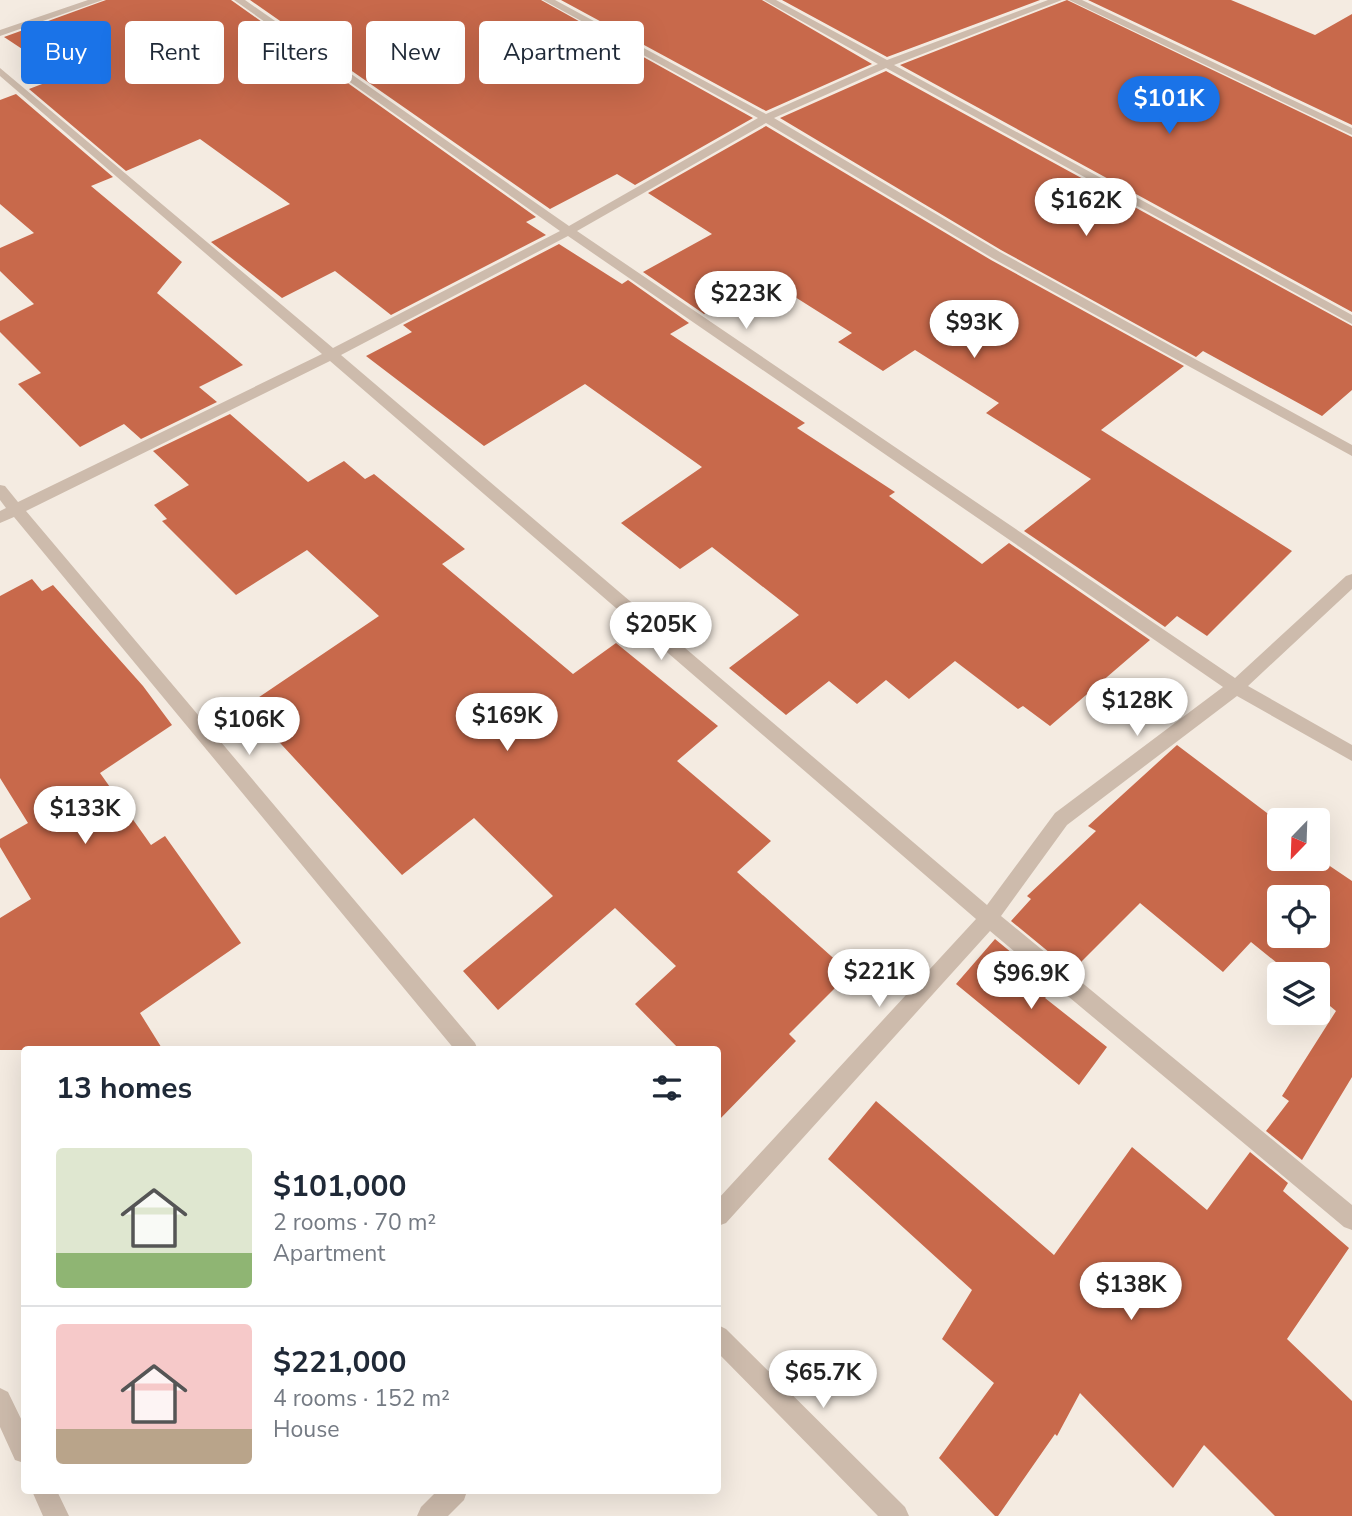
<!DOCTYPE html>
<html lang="en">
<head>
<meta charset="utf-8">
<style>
  :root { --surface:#fff; --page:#f2f2f3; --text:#1f2937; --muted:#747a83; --line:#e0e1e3; --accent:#1a73e8 }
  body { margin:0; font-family:"Nunito Sans",sans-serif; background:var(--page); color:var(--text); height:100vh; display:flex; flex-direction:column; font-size:26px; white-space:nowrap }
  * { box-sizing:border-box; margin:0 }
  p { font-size:23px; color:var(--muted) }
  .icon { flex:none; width:38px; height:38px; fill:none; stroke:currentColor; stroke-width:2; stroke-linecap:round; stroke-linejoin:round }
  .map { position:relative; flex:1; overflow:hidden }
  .details { position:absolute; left:21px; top:1046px; width:700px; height:448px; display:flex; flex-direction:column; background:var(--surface); border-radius:7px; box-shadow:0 7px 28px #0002 }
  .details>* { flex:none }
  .banner { position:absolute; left:21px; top:21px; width:700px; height:63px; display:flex; gap:14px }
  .needle { width:46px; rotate:203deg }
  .tools { position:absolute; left:1267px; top:808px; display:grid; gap:14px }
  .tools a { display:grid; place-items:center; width:63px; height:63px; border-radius:7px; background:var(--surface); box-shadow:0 7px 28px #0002; font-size:35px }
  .price { position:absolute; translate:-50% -60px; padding:0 16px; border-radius:24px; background:#fff; color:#222; font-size:23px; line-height:46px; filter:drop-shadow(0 2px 4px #0008) }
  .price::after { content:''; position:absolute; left:50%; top:42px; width:21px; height:16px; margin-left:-10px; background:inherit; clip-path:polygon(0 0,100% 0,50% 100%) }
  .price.current { background:var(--accent); color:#fff }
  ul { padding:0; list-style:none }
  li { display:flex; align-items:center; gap:21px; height:175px; padding:0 35px }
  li+li { border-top:2px solid var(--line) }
  li span { display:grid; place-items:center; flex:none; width:196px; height:140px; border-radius:7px; color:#555 }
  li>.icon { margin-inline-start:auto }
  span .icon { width:84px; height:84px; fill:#fffc; stroke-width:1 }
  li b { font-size:30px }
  h2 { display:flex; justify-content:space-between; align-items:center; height:84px; padding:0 35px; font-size:30px }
  .chip { padding:0 24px; border-radius:7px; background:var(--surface); box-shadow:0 7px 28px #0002; font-size:24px; line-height:63px }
  .chip.current { background:var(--accent); color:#fff }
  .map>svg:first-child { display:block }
  .building { fill:#c8694b; fill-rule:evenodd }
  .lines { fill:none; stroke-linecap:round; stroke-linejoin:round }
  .minor { fill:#cdbbac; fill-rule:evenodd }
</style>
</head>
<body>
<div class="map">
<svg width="1352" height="1516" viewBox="0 0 1352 1516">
  <rect width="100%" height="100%" fill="#f4ebe1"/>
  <path class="building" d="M106,0h125l305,217 -10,5 20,13 -155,80 -56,-44 -53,27 -71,-56 79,-38 -90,-65 -74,32 -97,-82 34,-13 -59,-39z
    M250,0h291l212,118 -118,67 -18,-11 -67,35z
    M561,0h201l110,64 -106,47z
    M782,0h258l-153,57z
    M1067,0l285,137v175l-452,-247z
    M1088,0h143l84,35 37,-21v111z
    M886,71l466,255v64l-30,26 -119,-65 -7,6 -195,-107 -221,-132z
    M16,94l97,83 -22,9 91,76 -25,31 86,72 -44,22 18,15 -76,37 -17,-15 -44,23 -62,-63 23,-11 -41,-41v-11l34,-17 -34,-33v-23l34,-15 -34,-29v-104z
    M766,126l225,134 193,106 -83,64 191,121 -85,85 -30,-20 -12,11 -141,-96 67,-52 -105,-66 13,-10 -84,-53 -32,21 -45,-29 14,-9 -87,-55 -61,36 -61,-42 69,-38 -64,-41z
    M559,244l63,40 6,-4 61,43 -19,11 135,89 -8,5 98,64 -6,4 93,68 27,-21 141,97 -100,86 -27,-20 -5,3 -63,-48 -46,38 -23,-19 -29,24 -28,-23 -43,34 -57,-47 70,-53 -87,-68 -32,22 -59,-46 81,-56 -117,-83 -101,62 -118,-90 46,-24 -9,-7z
    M230,414l78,68 36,-21 21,18 9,-5 91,75 -23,15 131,110 43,-31 102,83 -41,35 94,80 -34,31 113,101 -61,61 7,7 -78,80v-71h-38l-45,-46 41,-38 -61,-58 -117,102 -35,-39 90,-75 -79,-78 -72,57 -156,-169 133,-90 -72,-66 -71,45 -74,-74 5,-2 -13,-14 35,-20 -36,-34z
    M32,579l10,12 11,-6 90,101 29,39 -72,48 51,72 14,-9 76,107 -101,70 23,37h-163v-132l31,-19 -31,-52v-8l28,-16 -28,-45v-182z
    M1177,745l102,77v37l39,-1 34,23v196l-50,83 -36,-29 23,-30 -7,-5 54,-85 -18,-15v-21h-26l-41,-33 -28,30 -83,-69 -68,68 -61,-50 20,-22 -4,-3 69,-65 -8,-5zM1279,898h39v38h-39z
    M995,939l59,49 -9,10 62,49 -28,38 -123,-101z
    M876,1101l178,154 78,-108 75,63 43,-58 38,31 -5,8 66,57 -62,91 65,62v115h-77l-71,-71 -31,43 -93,-95 -23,43 -2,-2 -57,82h-3l-56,-58 55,-75 -52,-44 30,-49 -144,-131z"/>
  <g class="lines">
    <path class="minor" d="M88,0h15l-103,36v-6z
      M234,0h11l324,226 189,-108 -215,-118h12l211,114 112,-50 -114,-64h12l111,60 161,-60h14l-168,65 458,250v9l-466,-256 -112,50 226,134 352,193v11l-360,-198 -226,-135 -189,108 658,447 111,-102 6,-2v15l-104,97 104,59v16l-115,-65 -170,129 -66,91 351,289v25l-8,-3 -354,-296 -264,292 -8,3v-27l258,-280 -646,-558 -304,150 449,532 3,7h-23l-441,-533 -14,6v-12l6,-3 -6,-8v-15l5,1 13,16 304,-148 -322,-278v-8l333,280 227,-117zM568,236l655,451 -168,126 -68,92 -646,-550z
      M1069,0h13l270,128v7z
      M718,1325l8,4 179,178 4,9h-31l-160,-163z
      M0,1388l8,4 16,33v38l-9,-3 -15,-33z
      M32,1491h25l12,25h-26z
      M437,1491h30l-3,9 -16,16h-31l4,-9z"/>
  </g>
</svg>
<div class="tools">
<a><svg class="needle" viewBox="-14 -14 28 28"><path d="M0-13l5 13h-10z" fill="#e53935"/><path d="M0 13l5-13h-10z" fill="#747a83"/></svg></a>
<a><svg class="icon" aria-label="locate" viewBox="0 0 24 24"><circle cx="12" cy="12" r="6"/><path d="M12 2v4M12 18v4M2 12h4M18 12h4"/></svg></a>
<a><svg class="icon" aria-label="layers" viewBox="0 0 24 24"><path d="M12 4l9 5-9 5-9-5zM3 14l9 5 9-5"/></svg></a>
</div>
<b class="price current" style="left:1169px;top:136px">$101K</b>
<b class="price" style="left:1086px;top:238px">$162K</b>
<b class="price" style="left:746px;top:331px">$223K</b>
<b class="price" style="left:974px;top:360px">$93K</b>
<b class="price" style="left:661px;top:662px">$205K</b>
<b class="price" style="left:1137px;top:738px">$128K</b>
<b class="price" style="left:507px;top:753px">$169K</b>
<b class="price" style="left:249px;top:757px">$106K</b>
<b class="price" style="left:85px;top:846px">$133K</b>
<b class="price" style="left:879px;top:1009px">$221K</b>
<b class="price" style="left:1031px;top:1011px">$96.9K</b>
<b class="price" style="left:1131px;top:1322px">$138K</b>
<b class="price" style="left:823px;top:1410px">$65.7K</b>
<div class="banner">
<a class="chip current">Buy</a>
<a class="chip">Rent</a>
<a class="chip">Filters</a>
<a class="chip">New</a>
<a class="chip">Apartment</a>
</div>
<section class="details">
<h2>13 homes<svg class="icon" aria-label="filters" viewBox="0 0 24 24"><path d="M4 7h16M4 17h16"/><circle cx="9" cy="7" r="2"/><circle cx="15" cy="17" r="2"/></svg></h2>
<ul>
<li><span style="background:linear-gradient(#dfe7d0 75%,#8fb573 0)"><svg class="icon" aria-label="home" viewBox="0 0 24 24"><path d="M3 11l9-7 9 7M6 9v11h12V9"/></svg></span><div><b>$101,000</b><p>2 rooms · 70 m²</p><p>Apartment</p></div></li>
<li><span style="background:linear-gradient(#f6c9c9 75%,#b9a48a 0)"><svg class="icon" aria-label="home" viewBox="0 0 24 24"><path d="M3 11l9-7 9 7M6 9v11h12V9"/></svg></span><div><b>$221,000</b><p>4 rooms · 152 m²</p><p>House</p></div></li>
</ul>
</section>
</div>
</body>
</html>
